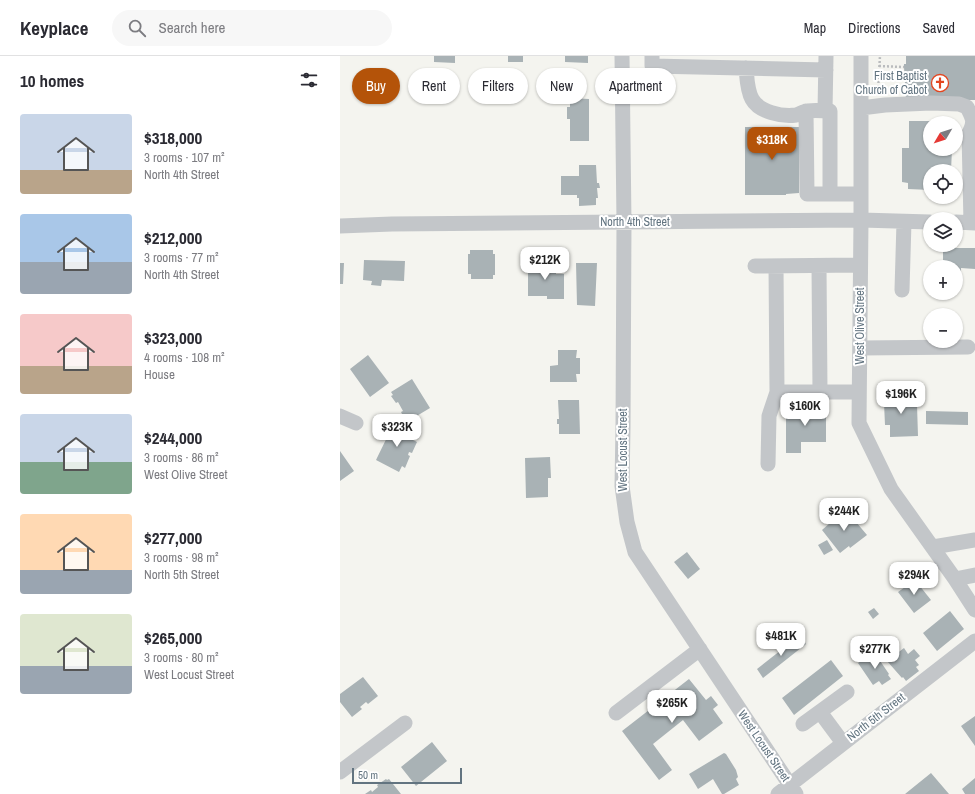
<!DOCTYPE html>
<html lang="en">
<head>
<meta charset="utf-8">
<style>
  :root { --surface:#fff; --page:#f7f7f7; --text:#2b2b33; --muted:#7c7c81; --line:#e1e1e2; --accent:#b45309 }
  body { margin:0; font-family:"Archivo Narrow",sans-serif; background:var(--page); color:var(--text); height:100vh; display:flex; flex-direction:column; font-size:15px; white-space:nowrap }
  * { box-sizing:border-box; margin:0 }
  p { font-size:13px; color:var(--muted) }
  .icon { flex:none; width:22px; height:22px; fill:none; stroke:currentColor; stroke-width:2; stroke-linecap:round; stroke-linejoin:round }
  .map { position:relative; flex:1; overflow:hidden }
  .sheet { display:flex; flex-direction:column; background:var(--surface); width:340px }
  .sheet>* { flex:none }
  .guide { position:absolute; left:12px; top:12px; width:380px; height:36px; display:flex; gap:8px }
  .needle { width:26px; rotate:231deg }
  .buttons { position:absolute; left:583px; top:60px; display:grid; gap:8px }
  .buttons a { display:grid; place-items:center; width:40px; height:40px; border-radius:50%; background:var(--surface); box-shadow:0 1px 3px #0004; font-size:20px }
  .scale { position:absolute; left:12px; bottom:10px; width:110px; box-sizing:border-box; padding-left:4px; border:2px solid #627480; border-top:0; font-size:11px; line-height:14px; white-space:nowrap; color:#627480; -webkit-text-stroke:3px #fff; paint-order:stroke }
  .price { position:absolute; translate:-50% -34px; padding:0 9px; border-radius:8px; background:#fff; color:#222; font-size:13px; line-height:26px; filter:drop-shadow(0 1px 2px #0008) }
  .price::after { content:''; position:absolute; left:50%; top:24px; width:12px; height:9px; margin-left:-6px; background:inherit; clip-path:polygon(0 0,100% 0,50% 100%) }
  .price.selected { background:var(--accent); color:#fff }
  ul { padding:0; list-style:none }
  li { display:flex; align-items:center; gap:12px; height:100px; padding:0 20px }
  li span { display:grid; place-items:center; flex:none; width:112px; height:80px; border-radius:4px; color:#555 }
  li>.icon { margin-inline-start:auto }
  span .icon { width:48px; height:48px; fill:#fffc; stroke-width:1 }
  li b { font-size:17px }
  h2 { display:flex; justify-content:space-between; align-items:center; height:48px; padding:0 20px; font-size:17px }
  .pill { padding:0 14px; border-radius:18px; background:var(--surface); box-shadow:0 1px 3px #0004; font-size:14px; line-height:36px }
  .pill.selected { background:var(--accent); color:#fff }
  header { display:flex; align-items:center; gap:24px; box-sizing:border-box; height:56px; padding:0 20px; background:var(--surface); border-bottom:1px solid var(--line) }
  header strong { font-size:19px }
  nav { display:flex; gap:22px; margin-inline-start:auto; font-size:14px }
  .search { width:280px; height:36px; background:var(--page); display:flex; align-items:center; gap:10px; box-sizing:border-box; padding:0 14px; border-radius:22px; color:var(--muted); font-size:15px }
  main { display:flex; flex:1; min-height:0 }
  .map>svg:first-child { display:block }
  .building { fill:#a9b2b5 }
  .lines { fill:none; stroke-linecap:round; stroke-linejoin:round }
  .path { stroke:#babcbe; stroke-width:2.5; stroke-dasharray:2 2; stroke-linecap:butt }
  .minor { stroke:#c3c6c9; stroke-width:15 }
  .labels { text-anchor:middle; stroke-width:4; stroke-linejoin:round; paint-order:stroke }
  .poi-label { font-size:12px; fill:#627480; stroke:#fff; text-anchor:end }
  .street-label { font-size:12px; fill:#627480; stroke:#fff }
</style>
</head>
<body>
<header>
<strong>Keyplace</strong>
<div class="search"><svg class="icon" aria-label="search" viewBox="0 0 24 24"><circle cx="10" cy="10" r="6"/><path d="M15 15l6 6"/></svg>Search here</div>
<nav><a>Map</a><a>Directions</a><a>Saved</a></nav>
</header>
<main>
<section class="sheet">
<h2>10 homes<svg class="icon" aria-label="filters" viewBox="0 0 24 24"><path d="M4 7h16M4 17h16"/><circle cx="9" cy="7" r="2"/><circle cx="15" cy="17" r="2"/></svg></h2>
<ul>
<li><span style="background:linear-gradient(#c9d6e8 70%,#b9a48a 0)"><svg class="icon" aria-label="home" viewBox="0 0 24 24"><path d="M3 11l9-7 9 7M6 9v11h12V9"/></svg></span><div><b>$318,000</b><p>3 rooms · 107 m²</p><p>North 4th Street</p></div></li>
<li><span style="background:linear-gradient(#a9c7e8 60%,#9aa5b1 0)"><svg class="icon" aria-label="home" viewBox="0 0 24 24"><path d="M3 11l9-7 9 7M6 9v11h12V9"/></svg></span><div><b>$212,000</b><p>3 rooms · 77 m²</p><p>North 4th Street</p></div></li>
<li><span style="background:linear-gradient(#f6c9c9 65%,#b9a48a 0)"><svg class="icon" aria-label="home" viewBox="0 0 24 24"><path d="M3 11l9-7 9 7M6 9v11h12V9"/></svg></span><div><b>$323,000</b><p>4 rooms · 108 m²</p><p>House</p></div></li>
<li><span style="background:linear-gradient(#c9d6e8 60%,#7fa58c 0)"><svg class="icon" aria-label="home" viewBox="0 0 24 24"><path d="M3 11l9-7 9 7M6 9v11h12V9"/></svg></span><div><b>$244,000</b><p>3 rooms · 86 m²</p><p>West Olive Street</p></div></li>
<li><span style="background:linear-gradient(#ffd9b3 70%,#9aa5b1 0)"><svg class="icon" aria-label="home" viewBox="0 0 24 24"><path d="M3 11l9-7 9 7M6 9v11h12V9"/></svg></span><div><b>$277,000</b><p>3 rooms · 98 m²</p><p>North 5th Street</p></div></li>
<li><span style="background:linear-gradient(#dfe7d0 65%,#9aa5b1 0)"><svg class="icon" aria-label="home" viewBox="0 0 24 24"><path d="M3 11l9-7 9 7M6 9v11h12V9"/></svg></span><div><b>$265,000</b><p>3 rooms · 80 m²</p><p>West Locust Street</p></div></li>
</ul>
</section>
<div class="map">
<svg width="635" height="738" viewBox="0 0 635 738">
  <rect width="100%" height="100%" fill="#f4f4ef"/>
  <path class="building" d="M94,0h21v7l-21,-1z
    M168,0h15v6h-15z
    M225,0h23v7l-23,-1z
    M566,0h69v44h-69l-2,-33v-3h2z
    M230,42l19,1v42h-19v-22h-3v-12h3z
    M569,65h43v2h-22v26h22l-1,22h-21v19l-22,-1v-6l-6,-1v-34h7z
    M405,71h54v66l-13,1v1h-41z
    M239,109h17l1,18h2l1,5h-3l1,10h-2v7l-17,1v-8h-2v-3h-16v-19h18z
    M603,192h32v21l-14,-1v5h-5v-6h-13z
    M130,194h23v4h2v21h-2v4h-22v-5h-3v-20h2z
    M24,204l41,1 -1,20 -22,-1 -1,6 -10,-1 1,-4 -9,-1z
    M195,204h9v3h7v7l5,-1v5h8v25h-17v-3h-19v-33h7z
    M0,207h4l-1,21h-3z
    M236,207h21l-2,43 -18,-1z
    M218,294h19l-1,8h4v16h-4l1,8h-27v-16l8,-1z
    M28,299l21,28 -19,14 -20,-28z
    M72,323l18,29 -20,12 -2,-2 -3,2 -4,-8 2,-1 -5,-9 -2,1 -5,-7 2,-1 -2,-3z
    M572,335v14h5l1,31 -28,1v-12h-5l-1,-22h5v-11z
    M218,344h21l1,34h-21v-10h-2v-5h2z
    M446,351h40v35h-25v11h-15z
    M586,355l42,1v13l-42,-1z
    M54,367l22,11 -3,6 4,2 -5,11 -3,-1 -1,3 2,1 -5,12 -3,-2 -3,6 -23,-12z
    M0,395l14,20 -14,10z
    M210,401l1,21h-3v19l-22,1 -1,-40z
    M505,453l22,26 -17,13 -1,-2 -9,7 -18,-23 8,-7 -1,-1z
    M487,484l6,10 -9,5 -6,-10z
    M347,496l13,17 -12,10 -14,-17z
    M575,524l16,20 -17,13 -16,-21z
    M534,552l5,6 -6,5 -5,-7z
    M610,555l14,18 -27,22 -14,-18z
    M459,580l7,8 -43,34 -6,-9z
    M564,592l4,6 6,-5 6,7 -5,4 4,5 -3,2 3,4 -13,10 -3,-4 -1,1 -15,-17z
    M534,596l15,22 -1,1 3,4 -9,6 -3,-4 -6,4 -15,-22z
    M491,604l12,16 -49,39 -12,-17z
    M23,621l15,19 -10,8 -2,-2 -6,5 2,2 -10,8 -12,-15v-8z
    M349,623l17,21 5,-4 7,9 -5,4 10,14 -24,18 -16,-21 -30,24 19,26 -13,10 -37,-49z
    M635,660v30l-14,-20z
    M92,686l15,19 -31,25 -15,-19z
    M384,697l2,1 10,16 2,7 -2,2 3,6 -15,9h-2l-9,-15 -15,10 -9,-15z
    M591,717l18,21h-44z
    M635,722v16h-10l-3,-5z
    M46,723l1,1 2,-1 12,15h-36l6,-4 1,2 6,-5 -1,-2z"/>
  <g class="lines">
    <path class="path" d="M539,10l25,1
      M538,35l2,-35"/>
    <path class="minor" d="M282,0l2,166 -1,205 -1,59 5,36 8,30 161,242
      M312,0v10l174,4
      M521,0v164l-2,203 32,66 64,90 20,31
      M406,12c1,10 1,22 6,31 7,13 30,18 44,16 4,-1 8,-4 12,-4 7,-1 15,0 22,0v83
      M521,52l24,-3 46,-2 28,1 8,3c6,12 8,14 2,26
      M466,55l1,83h54
      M485,55l1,-55
      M616,166l19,1
      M631,167l-2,-90h6
      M0,170l52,-2 469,-4 69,2
      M415,210l105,-1
      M436,210l1,126h82
      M479,210l1,126
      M562,234l2,-68
      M520,292l108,-1
      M0,360l16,7
      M428,408l1,-48 8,-24
      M593,491l42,-7
      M615,523l20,-4
      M480,656l23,31
      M276,657l84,-64
      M463,668l44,-32
      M0,716l65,-49
      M438,738l197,-153"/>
  </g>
  <defs>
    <g id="church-ring" transform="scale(0.9)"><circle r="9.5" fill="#fff" stroke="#e34620" stroke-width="1.5"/><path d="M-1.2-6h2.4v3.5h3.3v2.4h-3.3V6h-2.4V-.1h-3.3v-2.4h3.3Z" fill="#e34620"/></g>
  </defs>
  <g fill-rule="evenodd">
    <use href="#church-ring" x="600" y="27"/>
  </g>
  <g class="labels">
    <g class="poi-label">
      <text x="587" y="24">First Baptist<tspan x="587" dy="14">Church of Cabot</tspan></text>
    </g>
    <g class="street-label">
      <text x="295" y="170">North 4th Street</text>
      <text transform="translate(520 270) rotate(-90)" y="4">West Olive Street</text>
      <text transform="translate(283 394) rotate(-90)" y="4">West Locust Street</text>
      <text transform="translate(536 661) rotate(-38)" y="4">North 5th Street</text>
      <text transform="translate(424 690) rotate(56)" y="4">West Locust Street</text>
    </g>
  </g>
</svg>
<div class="buttons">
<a><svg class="needle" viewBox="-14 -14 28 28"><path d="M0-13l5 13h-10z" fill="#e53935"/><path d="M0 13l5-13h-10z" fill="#7c7c81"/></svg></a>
<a><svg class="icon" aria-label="locate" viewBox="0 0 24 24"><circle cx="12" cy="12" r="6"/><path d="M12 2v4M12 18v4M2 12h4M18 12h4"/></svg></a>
<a><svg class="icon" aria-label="layers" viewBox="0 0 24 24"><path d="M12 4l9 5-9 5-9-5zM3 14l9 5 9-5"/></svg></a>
<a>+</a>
<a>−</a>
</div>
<div class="scale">50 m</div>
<b class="price selected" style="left:432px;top:105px">$318K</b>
<b class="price" style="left:205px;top:225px">$212K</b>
<b class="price" style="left:561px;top:359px">$196K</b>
<b class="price" style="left:465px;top:371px">$160K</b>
<b class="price" style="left:57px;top:392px">$323K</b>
<b class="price" style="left:504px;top:476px">$244K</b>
<b class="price" style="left:574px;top:540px">$294K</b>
<b class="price" style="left:441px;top:601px">$481K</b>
<b class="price" style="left:535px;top:614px">$277K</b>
<b class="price" style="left:332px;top:668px">$265K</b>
<div class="guide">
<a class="pill selected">Buy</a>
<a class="pill">Rent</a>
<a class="pill">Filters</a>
<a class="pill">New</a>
<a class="pill">Apartment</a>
</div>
</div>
</main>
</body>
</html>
